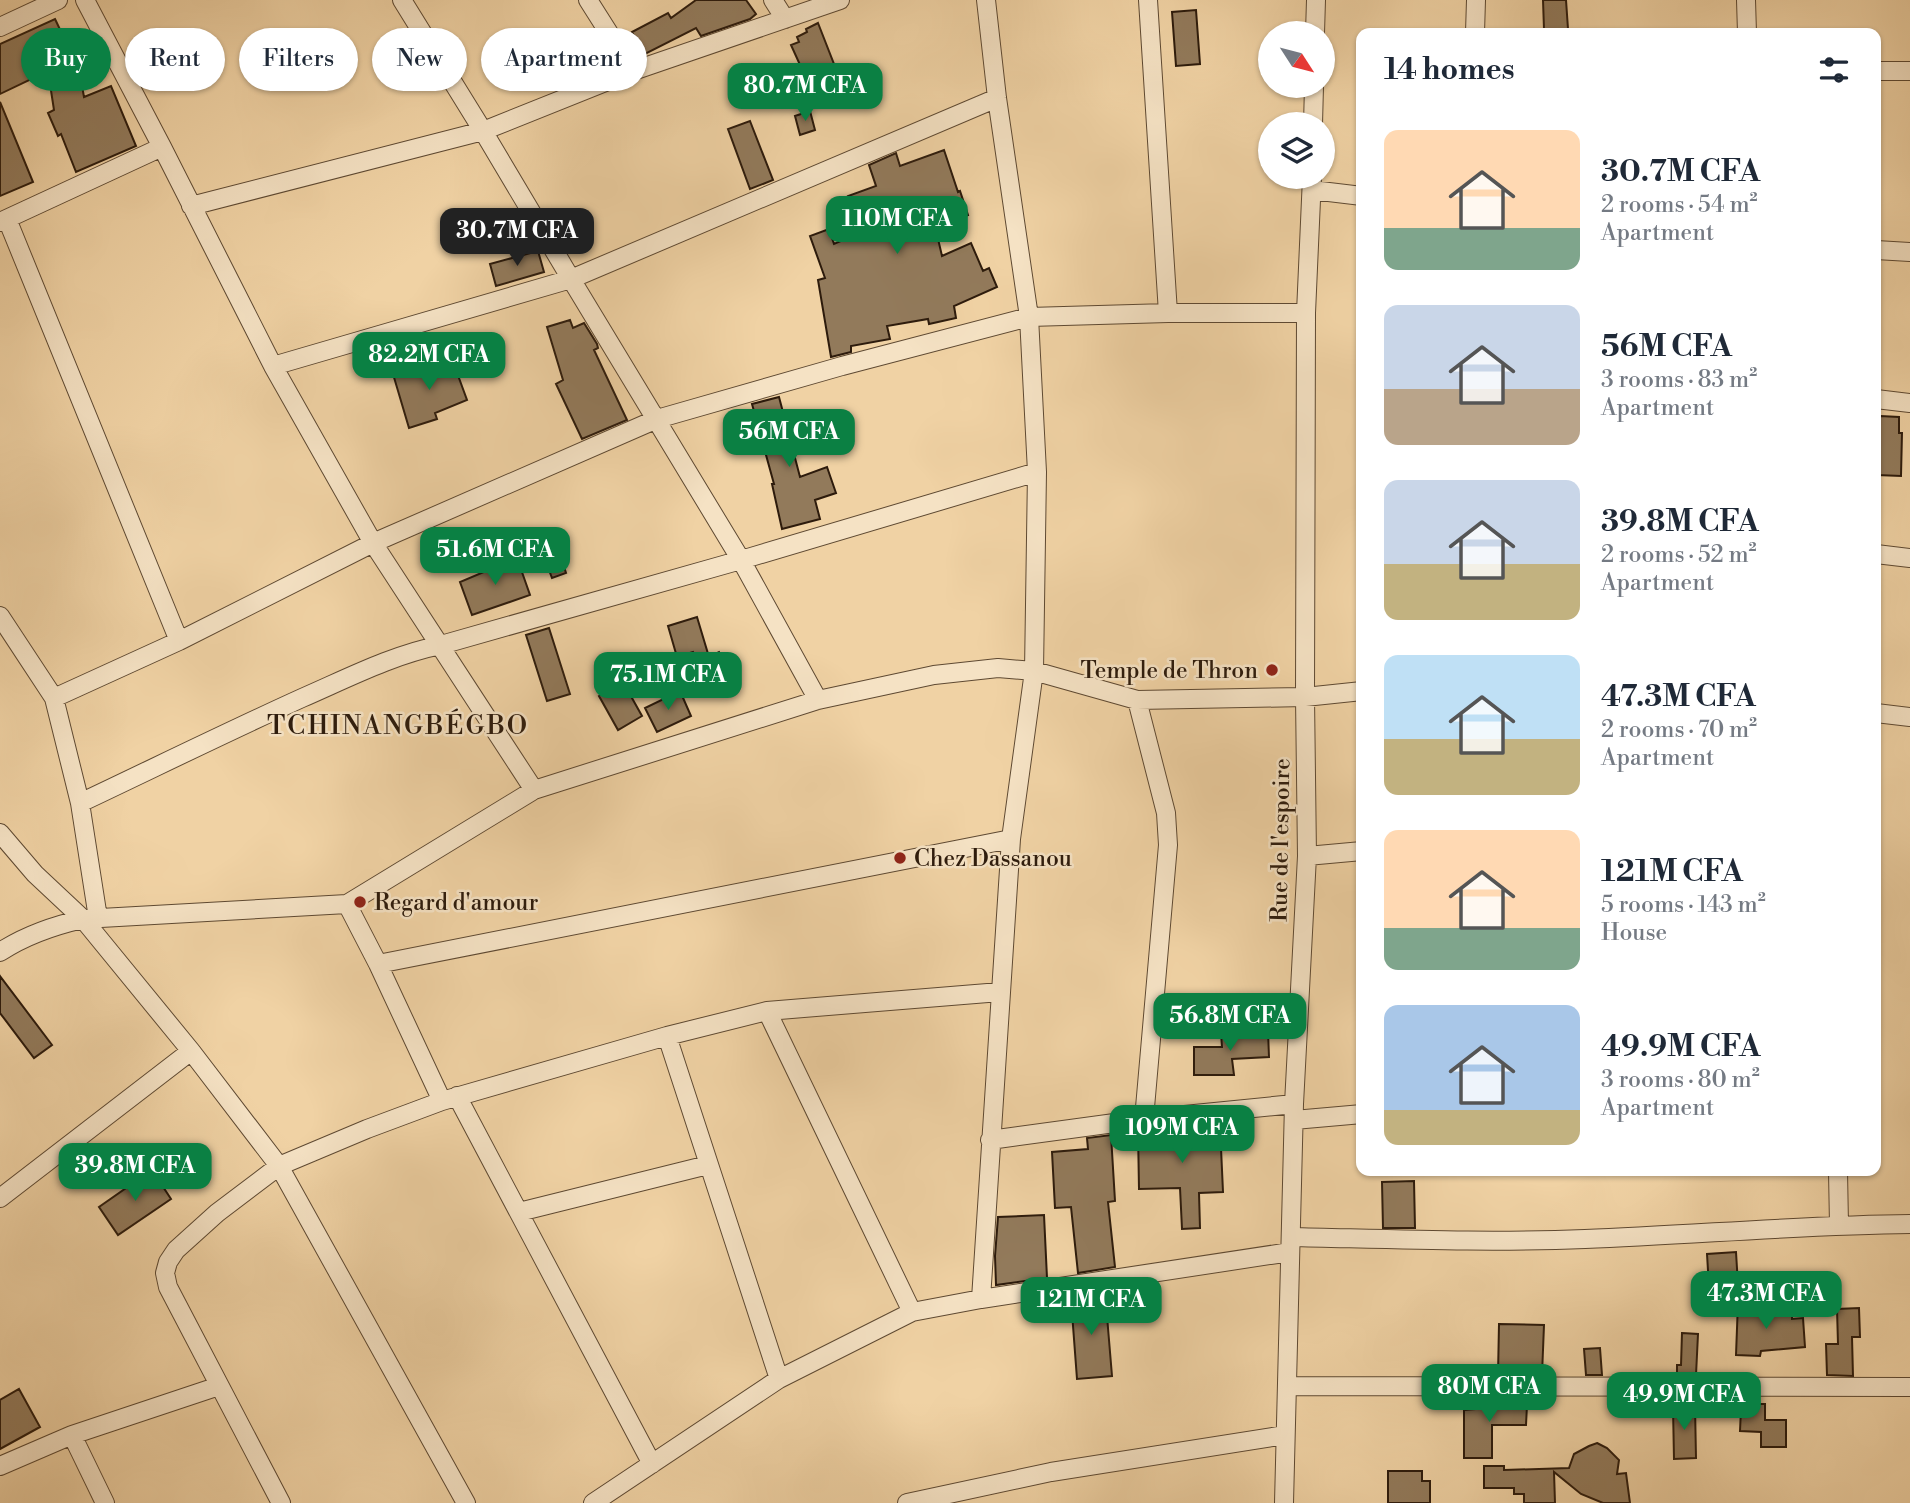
<!DOCTYPE html>
<html lang="en">
<head>
<meta charset="utf-8">
<style>
  :root { --surface:#fff; --page:#f2f2f3; --text:#1f2937; --muted:#747a83; --accent:#0b8043 }
  body { margin:0; font-family:"Libre Bodoni",serif; background:var(--page); color:var(--text); height:100vh; display:flex; flex-direction:column; font-size:26px; white-space:nowrap }
  * { box-sizing:border-box; margin:0 }
  p { font-size:23px; color:var(--muted) }
  .icon { flex:none; width:38px; height:38px; fill:none; stroke:currentColor; stroke-width:2; stroke-linecap:round; stroke-linejoin:round }
  .map { position:relative; flex:1; overflow:hidden }
  .panel { position:absolute; left:1356px; top:28px; width:525px; height:1148px; display:flex; flex-direction:column; background:var(--surface); border-radius:14px; box-shadow:0 2px 5px #0004 }
  .panel>* { flex:none }
  .guide { position:absolute; left:21px; top:28px; width:665px; height:63px; display:flex; gap:14px }
  .needle { width:46px; rotate:126deg }
  .tools { position:absolute; left:1258px; top:21px; display:grid; gap:14px }
  .tools a { display:grid; place-items:center; width:77px; height:77px; border-radius:50%; background:var(--surface); box-shadow:0 2px 5px #0004; font-size:35px }
  .price { position:absolute; translate:-50% -60px; padding:0 16px; border-radius:14px; background:var(--accent); color:#fff; font-size:23px; line-height:46px; filter:drop-shadow(0 2px 4px #0008) }
  .price::after { content:''; position:absolute; left:50%; top:42px; width:21px; height:16px; margin-left:-10px; background:inherit; clip-path:polygon(0 0,100% 0,50% 100%) }
  .price.selected { background:#222; color:#fff }
  ul { padding:0; list-style:none }
  li { display:flex; align-items:center; gap:21px; height:175px; padding:0 28px }
  li span { display:grid; place-items:center; flex:none; width:196px; height:140px; border-radius:14px; color:#555 }
  li>.icon { margin-inline-start:auto }
  span .icon { width:84px; height:84px; fill:#fffc; stroke-width:1 }
  li b { font-size:30px }
  h2 { display:flex; justify-content:space-between; align-items:center; height:84px; padding:0 28px; font-size:30px }
  .pill { padding:0 24px; border-radius:32px; background:var(--surface); box-shadow:0 2px 5px #0004; font-size:24px; line-height:63px }
  .pill.selected { background:var(--accent); color:#fff }
  .map>svg:first-child { display:block }
  .building { fill:#927a5b; stroke:#2d1b0c; stroke-width:2 }
  .lines { fill:none; stroke-linecap:round; stroke-linejoin:round }
  .street-casing { stroke:#5e4932; stroke-width:20 }
  .street { stroke:#f5e2c4; stroke-width:18 }
  .poi-dot { fill:#8f2418; stroke:#f5e2c4; stroke-width:2.5 }
  .labels { text-anchor:middle; stroke-width:5; stroke-linejoin:round; paint-order:stroke }
  .poi-label { font-size:23px; fill:#2d1b0c; stroke:#f5e2c4; text-anchor:start }
  .street-label { font-size:23px; fill:#2d1b0c; stroke:#f5e2c4 }
  .quarter-label { font-size:26px; letter-spacing:2px; fill:#2d1b0c; stroke:#f5e2c4 }
</style>
</head>
<body>
<div class="map">
<svg width="1910" height="1503" viewBox="0 0 1910 1503">
  <rect width="100%" height="100%" fill="#f0d2a4"/>
  <filter id="stains"><feTurbulence type="fractalNoise" baseFrequency=".00286" numOctaves="4"/><feColorMatrix values="0 0 0 0 .2 0 0 0 0 .09 0 0 0 0 .02 0 0 0 .5 -.17"/></filter>
  <radialGradient id="worn" r=".72"><stop offset=".6" stop-color="#630" stop-opacity="0"/><stop offset="1" stop-color="#630" stop-opacity=".3"/></radialGradient>
  <path class="building" d="M696,0h50l10,14 -6,5 -49,17 -5,-8 -53,27 -11,-23 36,-19 3,5z
    M1543,0h23l2,29h-24z
    M1196,10l4,54 -24,2 -4,-54z
    M55,19l19,40 3,-1 7,39 27,-11 25,60 -60,26 -15,-38 -3,2 -10,-23 6,-3 -6,-39 -48,23v-50z
    M818,23l18,46 8,-4 8,16 -37,17 -24,-53 8,-3 -2,-5 10,-5 -1,-3z
    M0,102l33,80 -33,14z
    M810,111l5,19 -15,5 -5,-19z
    M750,121l23,59 -23,9 -22,-60z
    M944,150l14,42 2,-1 8,24 -33,11 7,30 29,-13 12,28 6,-3 8,19 -43,19 2,12 -27,6 -1,-5 -41,7 3,13 -39,7v6l-20,5 -13,-77 7,-2 -15,-42 19,-7 5,15 28,-12 -14,-36 28,-10 -7,-21 27,-12 4,13z
    M538,251l6,21 -48,14 -6,-22z
    M570,320l3,8 11,-5 13,21 1,4 -4,2 33,70 -45,19 -26,-55 7,-4 -16,-53z
    M452,359l15,41 -32,13 2,6 -28,9 -16,-54 28,-9 2,5z
    M779,397l21,80 27,-10 9,26 -21,7 5,19 -38,10 -10,-45h2l-22,-80z
    M1880,416l19,1v16h3l-1,43 -24,-1z
    M557,546l9,27 -14,5 -10,-27z
    M517,558l13,37 -58,20 -12,-33z
    M697,617l12,40 10,-5 16,34 -20,10 -22,-44 -16,5 -9,-31z
    M549,628l21,66 -23,7 -21,-66z
    M623,682l19,34 -24,14 -19,-34z
    M680,691l11,25 -34,16 -12,-24z
    M0,976l52,69 -18,13 -34,-45z
    M1268,1031l1,26 -37,2 2,16h-40v-28h28l-1,-14z
    M1220,1126l3,66 -24,1 1,35 -18,1 -2,-41 -41,1 -1,-58z
    M1111,1135l4,66 -7,1 7,65 -37,6 -7,-66 -16,1 -3,-56 36,-3 -1,-11z
    M152,1170l19,29 -53,36 -19,-28z
    M1414,1181l1,47h-32l-1,-46z
    M1044,1215l3,63 -51,7 -1,-29 3,-39z
    M1736,1252l2,33 -29,2 -2,-33z
    M1105,1292l7,84 -35,3 -6,-80z
    M1738,1302l25,1 -1,13 30,-1v4l11,-1 2,29 -44,4 -1,5 -24,-1z
    M1859,1308l1,29h-8l1,39 -26,-1 -1,-31h12l-1,-35z
    M1499,1324l45,1 -2,50h-44z
    M1682,1333l16,1 -2,41h-19v-10h4z
    M1600,1348l2,27h-16l-2,-26z
    M19,1389l21,38 -40,22v-49z
    M1498,1398h19v7h10l-1,20h-34v33h-28v-48l11,-1v-9h23z
    M1752,1404h13v16h21v27h-25v-15l-21,-1 1,-22h11z
    M1695,1406l1,52 -22,1 -1,-52z
    M1597,1443l10,5 12,12 -2,14 9,-1 4,30h-27l-22,-9 -27,-22 1,31h-31v-9h-10v-6h-30v-22h20v4l65,-2 5,-14 15,-8z
    M1388,1471h34v10h8v22h-42z"/>
  <g class="lines">
    <g class="street-casing">
      <path id="street" d="M85,0l77,147 111,219 100,177 161,247
        M402,0l81,131 88,148 170,281 77,140
        M588,0l45,71
        M773,0l12,19
        M1148,0l20,313
        M1746,0l1,33
        M0,27l58,-27
        M1315,33l1,-33
        M1475,33l1,-33
        M1876,71h34
        M1313,124l1,-38
        M1312,190l50,6
        M191,206l292,-75 150,-60 207,-71
        M7,219l172,422
        M0,222l162,-75
        M1876,250l34,2
        M273,366l298,-87 426,-181
        M1876,399l34,4
        M1876,554l34,4
        M0,616l54,82 26,105 18,115
        M54,698l125,-57 194,-98 284,-124 185,-53 187,-49 139,-4h138
        M1137,700l29,113 2,32 -24,274
        M1876,713l34,4
        M80,803c74,-35 147,-71 222,-105 46,-20 90,-43 139,-53l300,-85 296,-88
        M0,833l35,41 48,45 108,132 88,115 187,337
        M1307,856l55,-5
        M347,904l31,60 64,137
        M0,952c26,-17 52,-26 83,-33l264,-15 187,-114 284,-90 116,-25 64,-7 36,3 103,29 168,-3 57,-6
        M378,964l633,-125
        M767,1011l145,301
        M667,1036l112,343
        M457,1096l195,368
        M1294,1120l68,-6
        M990,1140l154,-21 150,-15
        M1838,1171l1,54
        M0,1198l191,-147
        M519,1212l189,-47
        M1291,1237c98,2 196,6 294,2 108,-4 216,-14 325,-15
        M981,1299l30,-460 23,-168 3,-199 -8,-155 -32,-219 -11,-98
        M1287,1386l623,1
        M72,1435l33,68
        M0,1466l72,-31 147,-49
        M281,1503l-113,-216 -3,-14 3,-11 8,-12 41,-37 62,-47 88,-37 75,-28 225,-65 100,-25 233,-19
        M593,1503l186,-124 133,-67 69,-13 309,-47
        M907,1503l144,-31 234,-37
        M1284,1503l10,-399 13,-248 -2,-159 1,-384 6,-136"/>
    </g>
    <use href="#street" class="street"/>
  </g>
  <g class="poi-dot">
    <circle cx="1272" cy="670" r="7"/>
    <circle cx="900" cy="858" r="7"/>
    <circle cx="360" cy="902" r="7"/>
  </g>
  <g class="labels">
    <g class="poi-label">
      <text x="1258" y="678" text-anchor="end">Temple de Thron</text>
      <text x="914" y="866">Chez Dassanou</text>
      <text x="374" y="910">Regard d'amour</text>
    </g>
    <g class="street-label">
      <text transform="translate(1280 840) rotate(-89)" y="8">Rue de l'espoire</text>
    </g>
    <g class="quarter-label">
      <text x="398" y="734">TCHINANGBÉGBO</text>
    </g>
  </g>
  <rect width="100%" height="100%" filter="url(#stains)"/>
  <rect width="100%" height="100%" fill="url(#worn)"/>
</svg>
<div class="tools">
<a><svg class="needle" viewBox="-14 -14 28 28"><path d="M0-13l5 13h-10z" fill="#e53935"/><path d="M0 13l5-13h-10z" fill="#747a83"/></svg></a>
<a><svg class="icon" aria-label="layers" viewBox="0 0 24 24"><path d="M12 4l9 5-9 5-9-5zM3 14l9 5 9-5"/></svg></a>
</div>
<b class="price" style="left:805px;top:123px">80.7M CFA</b>
<b class="price" style="left:897px;top:256px">110M CFA</b>
<b class="price selected" style="left:517px;top:268px">30.7M CFA</b>
<b class="price" style="left:429px;top:392px">82.2M CFA</b>
<b class="price" style="left:789px;top:469px">56M CFA</b>
<b class="price" style="left:495px;top:587px">51.6M CFA</b>
<b class="price" style="left:668px;top:712px">75.1M CFA</b>
<b class="price" style="left:1230px;top:1053px">56.8M CFA</b>
<b class="price" style="left:1182px;top:1165px">109M CFA</b>
<b class="price" style="left:135px;top:1203px">39.8M CFA</b>
<b class="price" style="left:1766px;top:1331px">47.3M CFA</b>
<b class="price" style="left:1091px;top:1337px">121M CFA</b>
<b class="price" style="left:1489px;top:1424px">80M CFA</b>
<b class="price" style="left:1684px;top:1432px">49.9M CFA</b>
<div class="guide">
<a class="pill selected">Buy</a>
<a class="pill">Rent</a>
<a class="pill">Filters</a>
<a class="pill">New</a>
<a class="pill">Apartment</a>
</div>
<section class="panel">
<h2>14 homes<svg class="icon" aria-label="filters" viewBox="0 0 24 24"><path d="M4 7h16M4 17h16"/><circle cx="9" cy="7" r="2"/><circle cx="15" cy="17" r="2"/></svg></h2>
<ul>
<li><span style="background:linear-gradient(#ffd9b3 70%,#7fa58c 0)"><svg class="icon" aria-label="home" viewBox="0 0 24 24"><path d="M3 11l9-7 9 7M6 9v11h12V9"/></svg></span><div><b>30.7M CFA</b><p>2 rooms · 54 m²</p><p>Apartment</p></div></li>
<li><span style="background:linear-gradient(#c9d6e8 60%,#b9a48a 0)"><svg class="icon" aria-label="home" viewBox="0 0 24 24"><path d="M3 11l9-7 9 7M6 9v11h12V9"/></svg></span><div><b>56M CFA</b><p>3 rooms · 83 m²</p><p>Apartment</p></div></li>
<li><span style="background:linear-gradient(#c9d6e8 60%,#c2b280 0)"><svg class="icon" aria-label="home" viewBox="0 0 24 24"><path d="M3 11l9-7 9 7M6 9v11h12V9"/></svg></span><div><b>39.8M CFA</b><p>2 rooms · 52 m²</p><p>Apartment</p></div></li>
<li><span style="background:linear-gradient(#bfe0f5 60%,#c2b280 0)"><svg class="icon" aria-label="home" viewBox="0 0 24 24"><path d="M3 11l9-7 9 7M6 9v11h12V9"/></svg></span><div><b>47.3M CFA</b><p>2 rooms · 70 m²</p><p>Apartment</p></div></li>
<li><span style="background:linear-gradient(#ffd9b3 70%,#7fa58c 0)"><svg class="icon" aria-label="home" viewBox="0 0 24 24"><path d="M3 11l9-7 9 7M6 9v11h12V9"/></svg></span><div><b>121M CFA</b><p>5 rooms · 143 m²</p><p>House</p></div></li>
<li><span style="background:linear-gradient(#a9c7e8 75%,#c2b280 0)"><svg class="icon" aria-label="home" viewBox="0 0 24 24"><path d="M3 11l9-7 9 7M6 9v11h12V9"/></svg></span><div><b>49.9M CFA</b><p>3 rooms · 80 m²</p><p>Apartment</p></div></li>
</ul>
</section>
</div>
</body>
</html>
